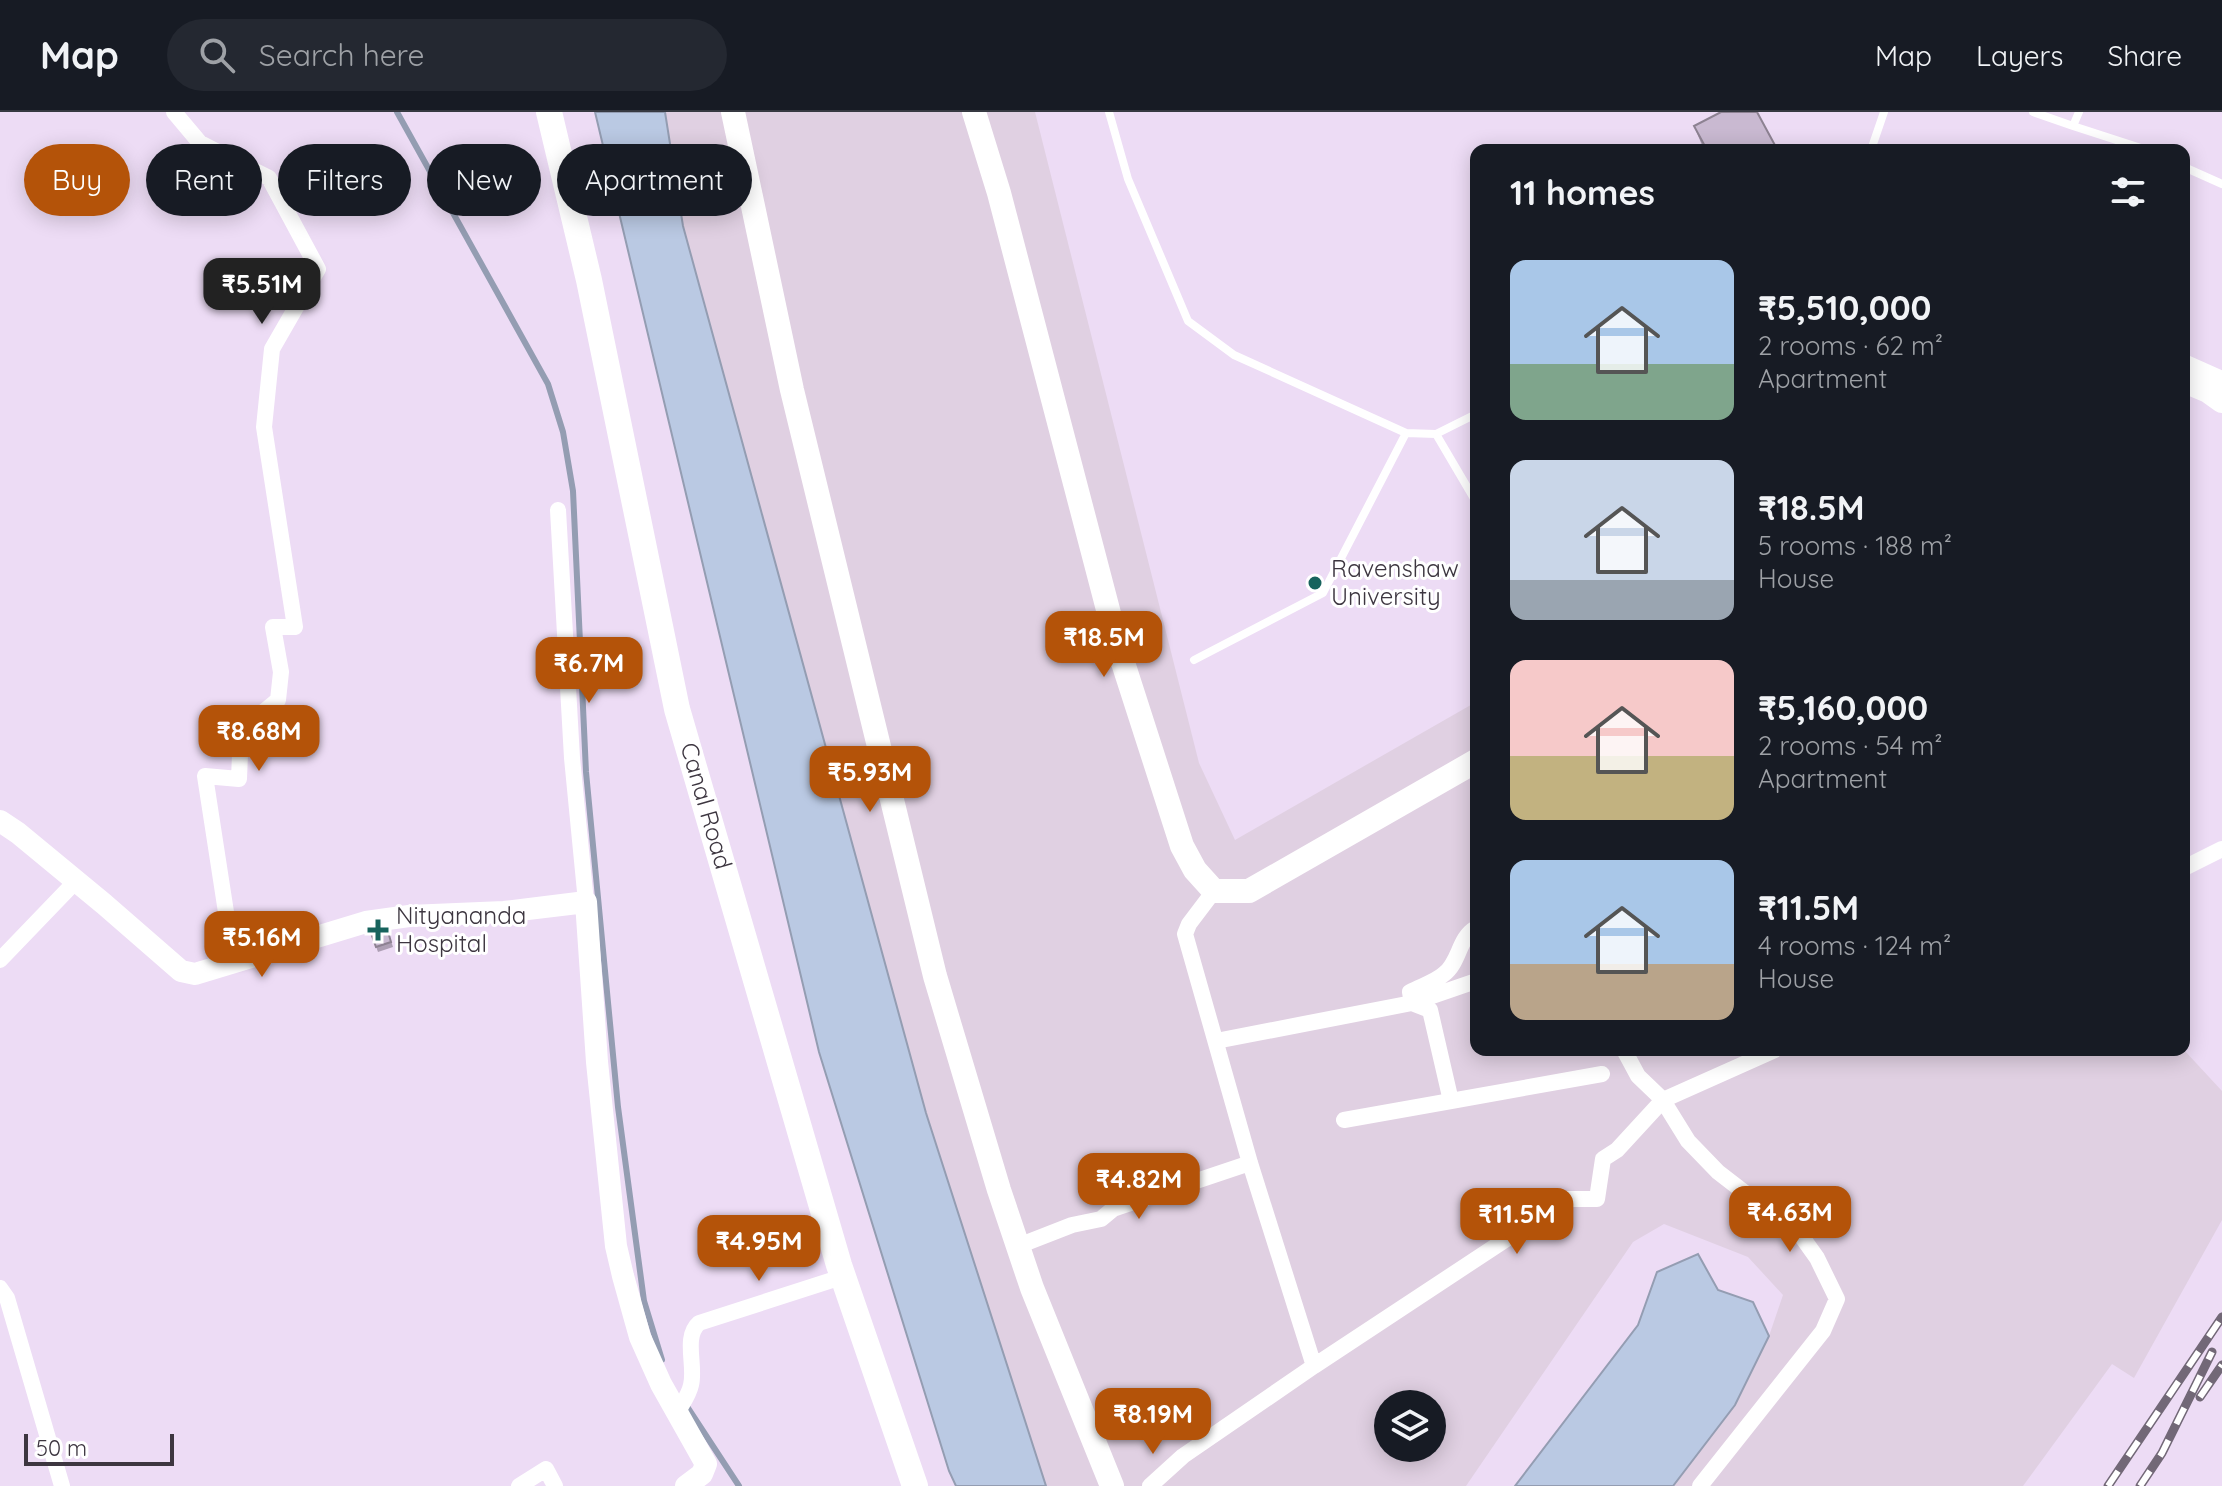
<!DOCTYPE html>
<html lang="en">
<head>
<meta charset="utf-8">
<style>
  :root { --surface:#171b24; --page:#242831; --text:#f1f3f6; --muted:#9ea1a6; --line:#363941; --accent:#b45309 }
  body { margin:0; font-family:Quicksand,sans-serif; background:var(--page); color:var(--text); height:100vh; display:flex; flex-direction:column; font-size:30px; white-space:nowrap }
  * { box-sizing:border-box; margin:0 }
  p { font-size:26px; color:var(--muted) }
  .icon { flex:none; width:44px; height:44px; fill:none; stroke:currentColor; stroke-width:2; stroke-linecap:round; stroke-linejoin:round }
  .map { position:relative; flex:1; overflow:hidden }
  .details { position:absolute; left:1470px; top:32px; width:720px; height:912px; display:flex; flex-direction:column; background:var(--surface); border-radius:16px; box-shadow:0 4px 20px #0003 }
  .details>* { flex:none }
  .hud { position:absolute; left:24px; top:32px; width:760px; height:72px; display:flex; gap:16px }
  .buttons { position:absolute; left:1374px; top:1278px; display:grid; gap:16px }
  .buttons a { display:grid; place-items:center; width:72px; height:72px; border-radius:50%; background:var(--surface); box-shadow:0 4px 20px #0003; font-size:40px }
  .scale { position:absolute; left:24px; bottom:20px; width:150px; box-sizing:border-box; padding-left:8px; border:4px solid #3d3640; border-top:0; font-size:22px; line-height:28px; white-space:nowrap; color:#3d3640; -webkit-text-stroke:6px #fff; paint-order:stroke }
  .price { position:absolute; translate:-50% -68px; padding:0 18px; border-radius:16px; background:var(--accent); color:#fff; font-size:26px; line-height:52px; filter:drop-shadow(0 2px 4px #0008) }
  .price::after { content:''; position:absolute; left:50%; top:48px; width:24px; height:18px; margin-left:-12px; background:inherit; clip-path:polygon(0 0,100% 0,50% 100%) }
  .price.active { background:#222; color:#fff }
  ul { padding:0; list-style:none }
  li { display:flex; align-items:center; gap:24px; height:200px; padding:0 40px }
  li span { display:grid; place-items:center; flex:none; width:224px; height:160px; border-radius:16px; color:#555 }
  li>.icon { margin-inline-start:auto }
  span .icon { width:96px; height:96px; fill:#fffc; stroke-width:1 }
  li b { font-size:34px }
  h2 { display:flex; justify-content:space-between; align-items:center; height:96px; padding:0 40px; font-size:34px }
  .chip { padding:0 28px; border-radius:36px; background:var(--surface); box-shadow:0 4px 20px #0003; font-size:28px; line-height:72px }
  .chip.active { background:var(--accent); color:#fff }
  header { display:flex; align-items:center; gap:48px; box-sizing:border-box; height:112px; padding:0 40px; background:var(--surface); border-bottom:2px solid var(--line) }
  header strong { font-size:38px }
  nav { display:flex; gap:44px; margin-inline-start:auto; font-size:28px }
  .search { width:560px; height:72px; background:var(--page); display:flex; align-items:center; gap:20px; box-sizing:border-box; padding:0 28px; border-radius:44px; color:var(--muted); font-size:30px }
  .map>svg:first-child { display:block }
  .commercial { fill:#e0d0e2; fill-rule:evenodd }
  .water { fill:#bac9e3; stroke:#949db2; stroke-width:2 }
  .lines { fill:none; stroke-linecap:round; stroke-linejoin:round }
  .stream { stroke:#949db2; stroke-width:6 }
  .service { stroke:#fff; stroke-width:8 }
  .minor { stroke:#fff; stroke-width:16 }
  .tertiary { stroke:#fff; stroke-width:22 }
  .secondary { stroke:#fff; stroke-width:24 }
  .primary { stroke:#fff; stroke-width:26 }
  .rail-casing { stroke:#726877; stroke-width:9 }
  .rail { stroke:#fff; stroke-width:6; stroke-dasharray:18; stroke-linecap:butt }
  .wall { fill:#ad9fb4 }
  .building { fill:#c9b9d1; stroke:#8d8292; stroke-width:2 }
  .poi-dot { fill:#17635d; stroke:#fff; stroke-width:3 }
  .labels { text-anchor:middle; stroke-width:6; stroke-linejoin:round; paint-order:stroke }
  .poi-label { font-size:24px; fill:#3d3640; stroke:#fff; text-anchor:start }
  .street-label { font-size:24px; fill:#3d3640; stroke:#fff }
</style>
</head>
<body>
<header>
<strong>Map</strong>
<div class="search"><svg class="icon" aria-label="search" viewBox="0 0 24 24"><circle cx="10" cy="10" r="6"/><path d="M15 15l6 6"/></svg>Search here</div>
<nav><a>Map</a><a>Layers</a><a>Share</a></nav>
</header>
<div class="map">
<svg width="2222" height="1374" viewBox="0 0 2222 1374">
  <rect width="100%" height="100%" fill="#eddcf5"/>
  <path class="commercial" d="M665,0h370l164,651 36,77 241,-138v348h708l38,41v129l-88,158 -22,-14 -89,122h-350l62,-81 34,-69 14,-41 -35,-38 -84,-33 -31,18 -167,244h-420l-120,-373 -243,-887zM1388,1292h44v44h-44z"/>
  <path class="water" d="M595,0h70l18,114 243,887 120,373h-90l-7,-15 -130,-419z
    M1698,1142l20,36 35,12 16,34 -34,69 -62,81h-158l123,-161 19,-53z"/>
  <g class="lines">
    <path class="stream" d="M397,0l151,272 15,48 10,59 13,281 32,335 26,194 18,59
      M686,1293l53,81"/>
    <path class="service" d="M1109,0l19,67 60,142 46,34 172,78 30,1 40,-20
      M2033,0l40,14 6,-14
      M2073,14l74,24
      M1871,38l13,-38
      M2184,55l38,17
      M1436,322l40,68
      M1194,548l129,-67 83,-160"/>
    <path class="minor" d="M174,0l26,31 69,35 49,91 -46,80 -8,78 31,200h-22l8,45 -3,28 -37,30 -2,49 -34,-3 29,188
      M2184,250l38,17
      M558,398l14,248 14,144
      M2184,756l38,-19
      M1476,816c-18,10 -16,34 -32,46 -9,8 -23,12 -34,18l2,11 64,-22
      M0,848l76,-79
      M1216,929l196,-38 18,7 21,91 151,-27
      M1624,938l14,26 24,23 26,42 30,31 84,65 15,21 20,41 -14,32 -123,155
      M1344,1008l107,-19
      M1018,1134l54,-21 29,-6 12,-10 137,-46
      M0,1176l7,10 55,188
      M1314,1254l253,-167h30l6,-40 14,-9 46,-50 112,-50
      M677,1301c5,-9 12,-18 14,-28 5,-19 -8,-48 8,-62l146,-47
      M519,1374l27,-17 9,17
      M1150,1374l33,-30 131,-90 -64,-203 -65,-229 4,-10 25,-33"/>
    <path class="tertiary" d="M0,709l18,12 86,71 77,67 14,3 171,-52 43,-6 95,-4 82,-10 11,160 19,184 7,30 17,61 21,47 45,80 -4,10 -16,12"/>
    <path class="secondary" d="M733,0l59,278 143,586 64,214 33,98 80,198
      M974,0l25,81 118,451 65,202 13,24 19,21h35l227,-130
      M2184,269l24,10 14,10"/>
    <path class="primary" d="M549,0l40,168 88,429 162,556 76,221"/>
    <g class="rail-casing">
      <path id="rail" d="M2200,1285l22,-32
        M2108,1374l114,-169
        M2140,1374l22,-33 50,-101"/>
    </g>
    <use href="#rail" class="rail"/>
  </g>
  <path class="wall" d="M1757,0l20,38h-73l-10,-24z
    M387,816l6,19 -15,5 -8,-22z"/>
  <path class="building" d="M1721,0h36l20,37 -3,1h-67l-13,-24z
    M387,816l4,14 -15,5 -6,-17z"/>
  <g class="poi-dot">
    <circle cx="1315" cy="471" r="8"/>
    <path d="M374 806h8v8h8v8h-8v8h-8v-8h-8v-8h8z"/>
  </g>
  <g class="labels">
    <g class="poi-label">
      <text x="1331" y="465">Ravenshaw<tspan x="1331" dy="28">University</tspan></text>
      <text x="396" y="812">Nityananda<tspan x="396" dy="28">Hospital</tspan></text>
    </g>
    <g class="street-label">
      <text transform="translate(706 694) rotate(74)" y="8">Canal Road</text>
    </g>
  </g>
</svg>
<div class="buttons">
<a><svg class="icon" aria-label="layers" viewBox="0 0 24 24"><path d="M12 4l9 5-9 5-9-5zM3 14l9 5 9-5"/></svg></a>
</div>
<div class="scale">50 m</div>
<b class="price active" style="left:262px;top:214px">₹5.51M</b>
<b class="price" style="left:1104px;top:567px">₹18.5M</b>
<b class="price" style="left:589px;top:593px">₹6.7M</b>
<b class="price" style="left:259px;top:661px">₹8.68M</b>
<b class="price" style="left:870px;top:702px">₹5.93M</b>
<b class="price" style="left:262px;top:867px">₹5.16M</b>
<b class="price" style="left:1139px;top:1109px">₹4.82M</b>
<b class="price" style="left:1790px;top:1142px">₹4.63M</b>
<b class="price" style="left:1517px;top:1144px">₹11.5M</b>
<b class="price" style="left:759px;top:1171px">₹4.95M</b>
<b class="price" style="left:1153px;top:1344px">₹8.19M</b>
<div class="hud">
<a class="chip active">Buy</a>
<a class="chip">Rent</a>
<a class="chip">Filters</a>
<a class="chip">New</a>
<a class="chip">Apartment</a>
</div>
<section class="details">
<h2>11 homes<svg class="icon" aria-label="filters" viewBox="0 0 24 24"><path d="M4 7h16M4 17h16"/><circle cx="9" cy="7" r="2"/><circle cx="15" cy="17" r="2"/></svg></h2>
<ul>
<li><span style="background:linear-gradient(#a9c7e8 65%,#7fa58c 0)"><svg class="icon" aria-label="home" viewBox="0 0 24 24"><path d="M3 11l9-7 9 7M6 9v11h12V9"/></svg></span><div><b>₹5,510,000</b><p>2 rooms · 62 m²</p><p>Apartment</p></div></li>
<li><span style="background:linear-gradient(#c9d6e8 75%,#9aa5b1 0)"><svg class="icon" aria-label="home" viewBox="0 0 24 24"><path d="M3 11l9-7 9 7M6 9v11h12V9"/></svg></span><div><b>₹18.5M</b><p>5 rooms · 188 m²</p><p>House</p></div></li>
<li><span style="background:linear-gradient(#f6c9c9 60%,#c2b280 0)"><svg class="icon" aria-label="home" viewBox="0 0 24 24"><path d="M3 11l9-7 9 7M6 9v11h12V9"/></svg></span><div><b>₹5,160,000</b><p>2 rooms · 54 m²</p><p>Apartment</p></div></li>
<li><span style="background:linear-gradient(#a9c7e8 65%,#b9a48a 0)"><svg class="icon" aria-label="home" viewBox="0 0 24 24"><path d="M3 11l9-7 9 7M6 9v11h12V9"/></svg></span><div><b>₹11.5M</b><p>4 rooms · 124 m²</p><p>House</p></div></li>
</ul>
</section>
</div>
</body>
</html>
